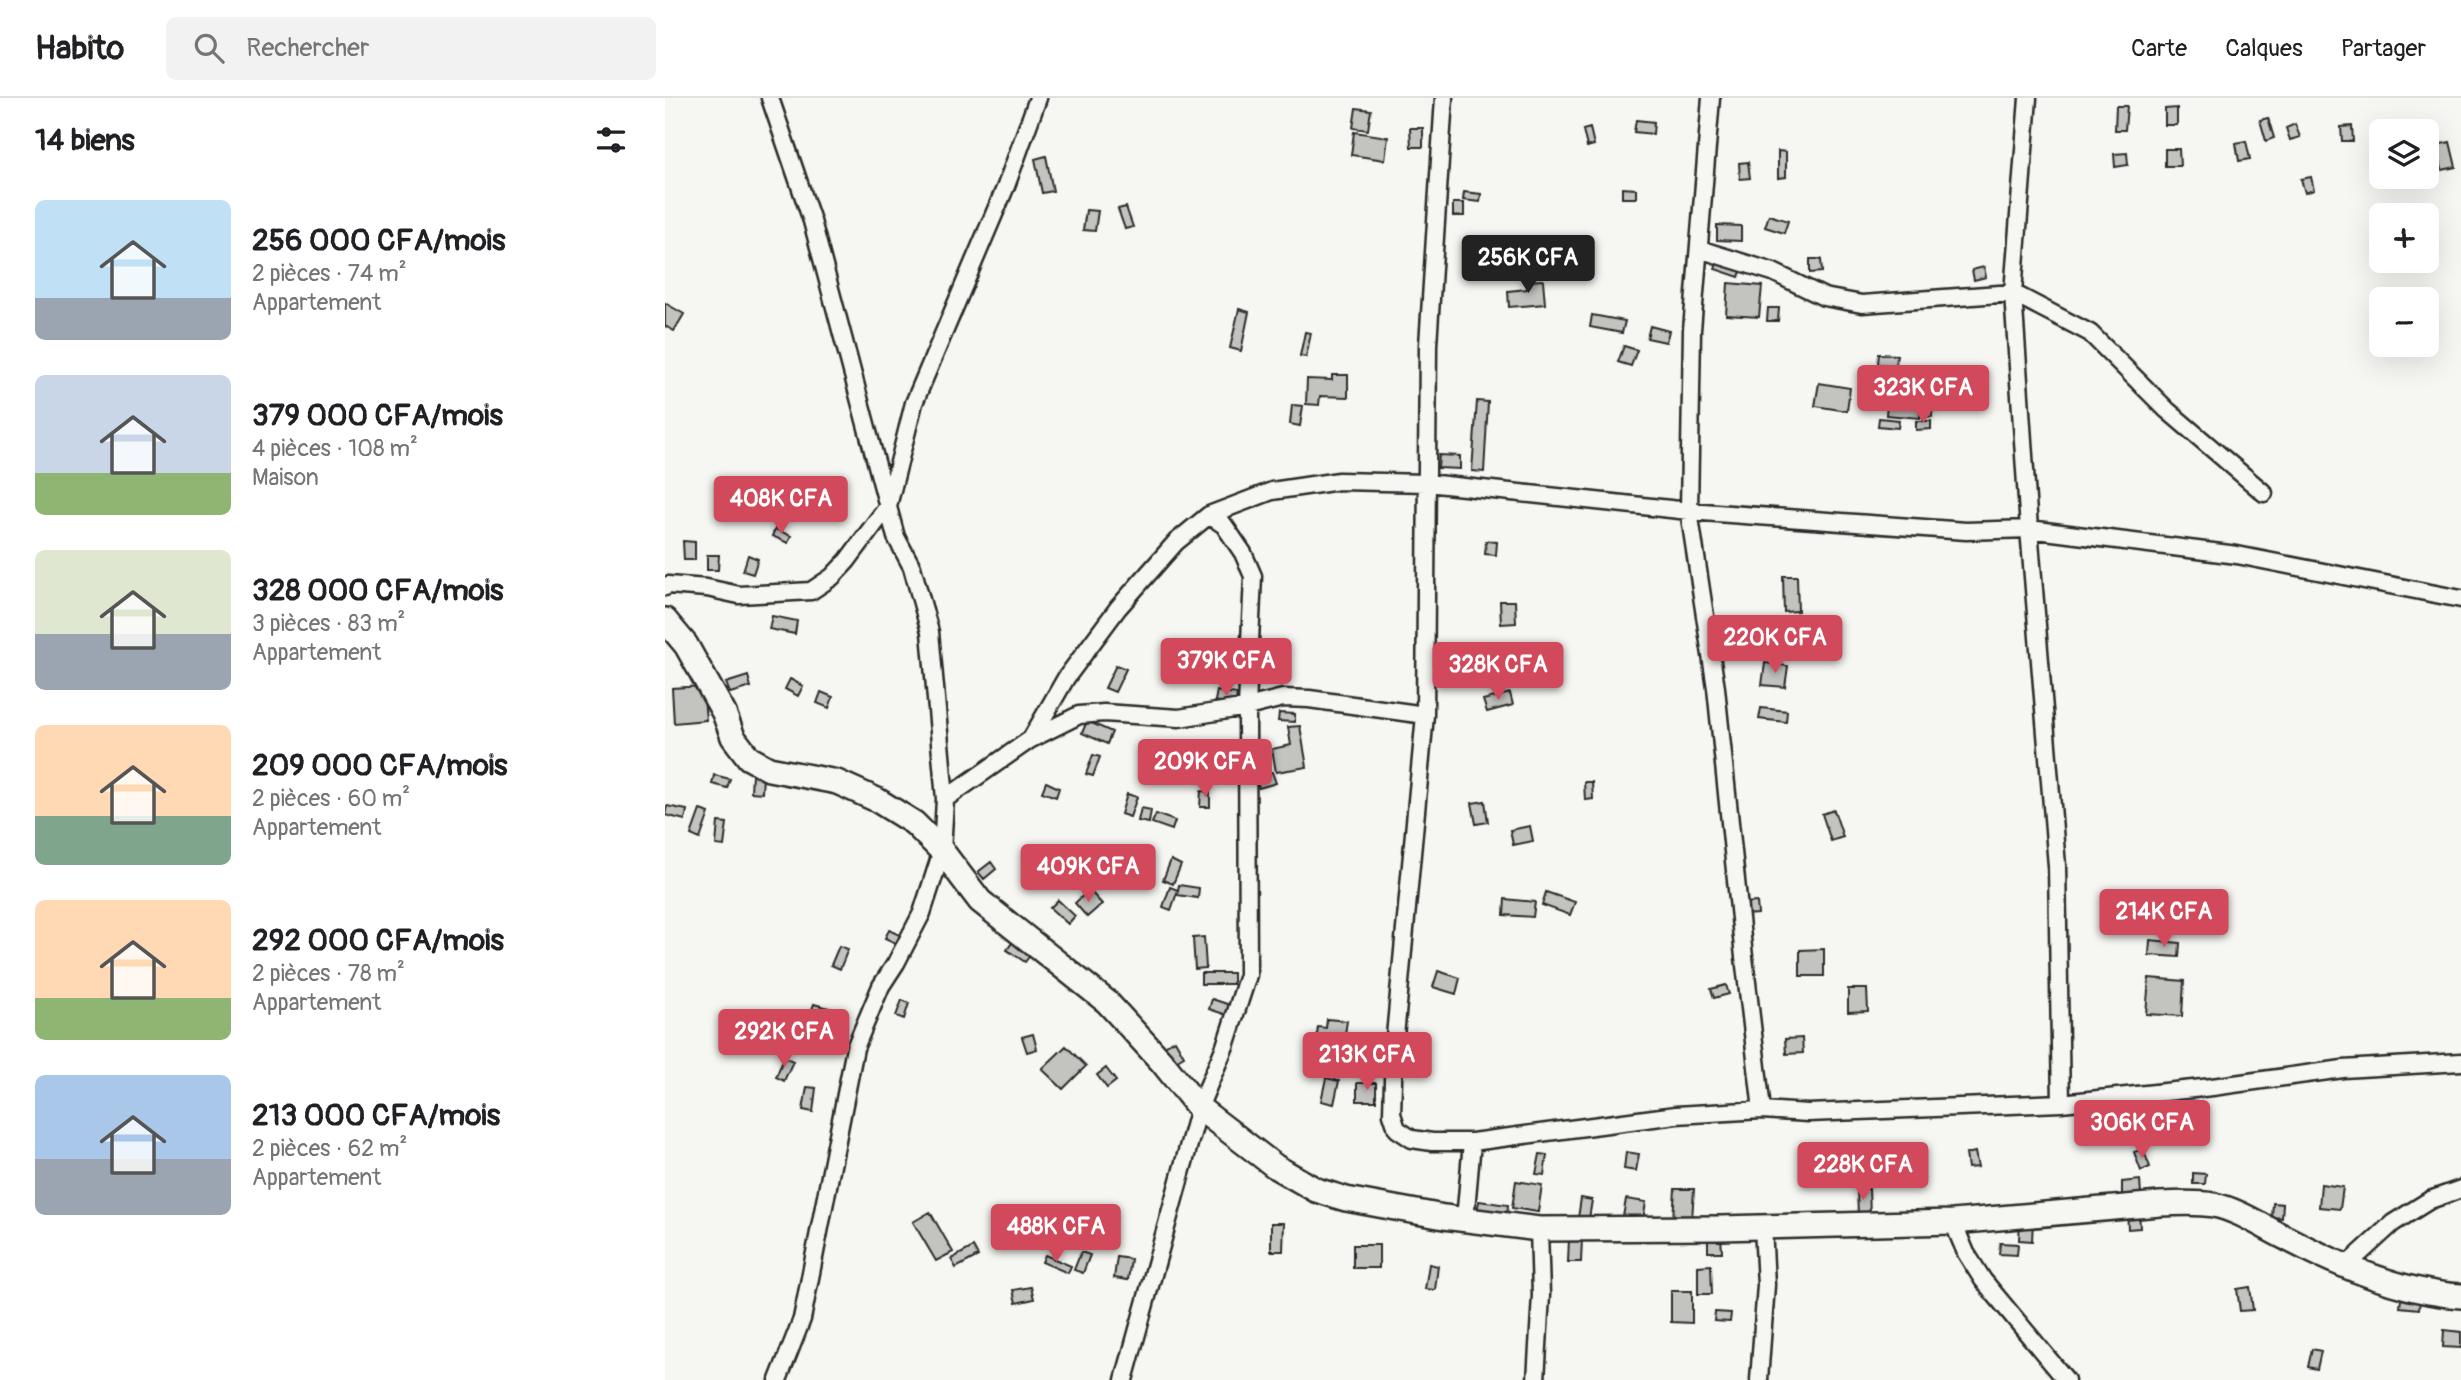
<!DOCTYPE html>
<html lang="fr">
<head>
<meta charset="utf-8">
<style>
  :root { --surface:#fff; --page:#f2f2f2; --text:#202124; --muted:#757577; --line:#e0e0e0; --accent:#d1495b }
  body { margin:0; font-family:Pangolin,sans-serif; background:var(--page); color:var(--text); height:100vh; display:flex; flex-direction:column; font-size:26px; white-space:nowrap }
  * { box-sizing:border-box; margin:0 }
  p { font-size:23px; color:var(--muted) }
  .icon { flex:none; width:38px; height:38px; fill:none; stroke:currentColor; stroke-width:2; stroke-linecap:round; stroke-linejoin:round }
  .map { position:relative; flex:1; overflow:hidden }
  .details { display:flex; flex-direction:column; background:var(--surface); width:665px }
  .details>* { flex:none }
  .controls { position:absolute; left:1704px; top:21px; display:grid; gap:14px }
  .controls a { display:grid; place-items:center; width:70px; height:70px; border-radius:10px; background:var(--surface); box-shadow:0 7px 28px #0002; font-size:35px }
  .price { position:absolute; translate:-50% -60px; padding:0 16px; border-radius:7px; background:var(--accent); color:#fff; font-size:23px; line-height:46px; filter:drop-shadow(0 2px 4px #0008) }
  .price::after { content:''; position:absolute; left:50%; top:42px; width:21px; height:16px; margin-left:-10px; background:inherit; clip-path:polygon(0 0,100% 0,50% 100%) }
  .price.current { background:#222; color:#fff }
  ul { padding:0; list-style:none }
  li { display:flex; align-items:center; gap:21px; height:175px; padding:0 35px }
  li span { display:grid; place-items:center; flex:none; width:196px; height:140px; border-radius:10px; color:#555 }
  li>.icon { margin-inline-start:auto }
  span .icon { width:84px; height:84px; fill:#fffc; stroke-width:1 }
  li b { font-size:30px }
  h2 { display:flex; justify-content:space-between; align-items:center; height:84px; padding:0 35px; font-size:30px }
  header { display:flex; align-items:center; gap:42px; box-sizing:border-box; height:98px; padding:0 35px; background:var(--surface); border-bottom:2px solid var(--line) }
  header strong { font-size:33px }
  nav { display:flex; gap:38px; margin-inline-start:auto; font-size:24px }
  .search { width:490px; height:63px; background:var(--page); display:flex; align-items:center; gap:18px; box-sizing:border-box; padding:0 24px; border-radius:10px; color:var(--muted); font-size:26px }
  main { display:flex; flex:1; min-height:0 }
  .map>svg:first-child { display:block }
  .building { fill:#c3c3c0; stroke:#2b2b2b; stroke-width:2 }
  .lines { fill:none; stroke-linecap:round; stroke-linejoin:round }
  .street-casing { stroke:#2b2b2b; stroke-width:21 }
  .secondary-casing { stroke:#2b2b2b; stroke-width:28 }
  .street { stroke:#f6f6f2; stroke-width:16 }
  .secondary { stroke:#f6f6f2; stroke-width:23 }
</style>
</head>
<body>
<header>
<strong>Habito</strong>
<div class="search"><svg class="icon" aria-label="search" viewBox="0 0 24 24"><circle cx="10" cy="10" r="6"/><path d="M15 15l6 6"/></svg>Rechercher</div>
<nav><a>Carte</a><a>Calques</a><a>Partager</a></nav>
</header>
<main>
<section class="details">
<h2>14 biens<svg class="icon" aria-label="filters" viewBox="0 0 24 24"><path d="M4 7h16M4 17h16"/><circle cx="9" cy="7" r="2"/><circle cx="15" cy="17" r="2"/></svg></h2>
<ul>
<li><span style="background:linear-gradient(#bfe0f5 70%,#9aa5b1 0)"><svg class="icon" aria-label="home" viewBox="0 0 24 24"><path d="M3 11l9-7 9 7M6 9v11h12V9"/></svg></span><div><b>256 000 CFA/mois</b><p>2 pièces · 74 m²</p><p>Appartement</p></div></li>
<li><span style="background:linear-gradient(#c9d6e8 70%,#8fb573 0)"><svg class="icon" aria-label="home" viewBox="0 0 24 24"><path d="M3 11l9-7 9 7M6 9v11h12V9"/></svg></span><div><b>379 000 CFA/mois</b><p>4 pièces · 108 m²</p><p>Maison</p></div></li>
<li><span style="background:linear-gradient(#dfe7d0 60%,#9aa5b1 0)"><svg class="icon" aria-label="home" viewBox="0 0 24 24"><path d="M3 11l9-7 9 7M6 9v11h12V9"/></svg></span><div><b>328 000 CFA/mois</b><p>3 pièces · 83 m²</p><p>Appartement</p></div></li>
<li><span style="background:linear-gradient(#ffd9b3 65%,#7fa58c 0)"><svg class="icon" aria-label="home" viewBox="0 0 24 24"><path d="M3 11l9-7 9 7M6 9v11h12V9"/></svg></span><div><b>209 000 CFA/mois</b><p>2 pièces · 60 m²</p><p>Appartement</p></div></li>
<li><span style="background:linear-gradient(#ffd9b3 70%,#8fb573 0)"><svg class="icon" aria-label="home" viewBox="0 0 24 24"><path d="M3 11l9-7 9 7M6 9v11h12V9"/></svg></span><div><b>292 000 CFA/mois</b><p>2 pièces · 78 m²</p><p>Appartement</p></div></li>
<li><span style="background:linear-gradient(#a9c7e8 60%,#9aa5b1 0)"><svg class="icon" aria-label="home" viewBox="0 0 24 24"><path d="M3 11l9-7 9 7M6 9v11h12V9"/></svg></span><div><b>213 000 CFA/mois</b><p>2 pièces · 62 m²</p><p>Appartement</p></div></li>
</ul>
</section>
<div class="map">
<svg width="1796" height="1282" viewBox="0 0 1796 1282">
  <rect width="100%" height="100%" fill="#f6f6f2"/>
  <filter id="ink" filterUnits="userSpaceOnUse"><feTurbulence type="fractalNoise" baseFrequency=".0143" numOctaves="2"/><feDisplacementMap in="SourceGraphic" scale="14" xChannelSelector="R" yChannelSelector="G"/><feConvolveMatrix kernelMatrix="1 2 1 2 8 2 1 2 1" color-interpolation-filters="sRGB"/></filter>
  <g filter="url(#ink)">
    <path class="building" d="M1451,8h11l-2,24h-10z
      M691,10l15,2 -3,20 -15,-2z
      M1512,10v17h-12v-16z
      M1603,20l6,20 -8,3 -6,-21z
      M971,22l18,2 -1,12 -19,-2z
      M1630,26l5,13 -10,3 -4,-12z
      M1687,28l1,15h-11l-1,-14z
      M745,30h13v19h-12z
      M925,30l4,17 -7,2 -4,-17z
      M689,34l34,5 -3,23 -34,-5z
      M1581,43l4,18 -11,2 -3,-18z
      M1785,44l6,25 -14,3 -5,-25z
      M1500,51h14l1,17h-15z
      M1113,53l8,1v25l-8,1z
      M1462,55l1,12 -13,2 -1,-13z
      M381,58l7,35 -11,2 -7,-34z
      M1717,59v20h15v3l-15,4 -7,-26z
      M1083,64l2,16 -10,1 -1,-16z
      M1646,79l3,13 -9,3 -4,-14z
      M957,90l14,1v9h-14z
      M799,94l17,2 -1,8 -17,-2z
      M788,105h11v13h-11z
      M461,109l7,20 -8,2 -7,-20z
      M421,112l12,1 -3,20 -12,-1z
      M1104,117l19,6 -4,12 -19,-6z
      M1052,127l24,1v15l-24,-1z
      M1054,160l24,8 -4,11 -24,-8z
      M1145,161h11l1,13 -12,1z
      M1319,169l2,10 -12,3 -2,-10z
      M878,182l2,24 -36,3 -1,-16 19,-2v-8z
      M1063,185l34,3 -3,31 -33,-2z
      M0,205l19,11 -10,17 -9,-5z
      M1103,210h11l-1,13h-11z
      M574,211l10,3 -8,39 -11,-3z
      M927,217l33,6 -3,12 -32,-6z
      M985,228l19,5 -3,11 -19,-4z
      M640,234l6,1 -5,24 -6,-1z
      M959,248l13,4 -6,16 -13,-4z
      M1214,256l18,1 -1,11 -18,-2z
      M667,277h16v22l-28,-1 -1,9 -13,-1 1,-25 25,1z
      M1260,277h7l-1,19h-7z
      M1154,285l31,5 -3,23 -32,-5z
      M1223,291l34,3 -2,26 -34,-3z
      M1258,301l10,1 -1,17 -10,-1z
      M812,303l11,1 -4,70 -12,-1z
      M627,307l11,1 -3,20 -10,-2z
      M1214,320l20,2 -1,8 -20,-2z
      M1251,323h15v8l-15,1z
      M774,357l21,1v13l-22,-1z
      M110,431l16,7 -3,7 -16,-7z
      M18,443l12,1v18h-11z
      M821,443l11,1 -1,13 -11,-1z
      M42,457h12l-1,15h-11z
      M83,457l10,4 -5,15 -10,-3z
      M1118,478h14l1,35 -14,1z
      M835,503h15l1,22 -15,1z
      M107,518l25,5 -2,13 -26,-5z
      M564,551l15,1 -2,31h-15z
      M526,554l36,3 -2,26 -36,-3z
      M834,561v10l-16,2 -1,-11z
      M1100,565l23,3 -3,21 -23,-2z
      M451,567l10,4 -11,23 -10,-4z
      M83,578l3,11 -21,6 -4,-10z
      M125,581l13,7 -5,10 -13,-7z
      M38,588l3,34 -32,3 -2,-35z
      M552,593l20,3 -2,11 -20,-4z
      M156,594l12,5 -4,11 -12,-5z
      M845,595l3,12 -26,7 -4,-12z
      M1096,610l26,3 -1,11 -27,-3z
      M614,615l16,1v8l-17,-1z
      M422,623l25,11 -5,12 -25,-11z
      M635,628l7,41 -31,5 -4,-23 19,-4 -3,-18z
      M428,657l7,2 -7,19 -7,-2z
      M607,674l4,11 -17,5 -4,-10z
      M49,677l16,4 -3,9 -15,-4z
      M87,677l11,1 -1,17 -11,-1z
      M381,684l13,6 -3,9 -14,-5z
      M919,684h8l1,17 -8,1z
      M536,693l9,1v15h-10z
      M462,696l10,3 -7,20 -9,-3z
      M820,703l3,21 -12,2 -4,-21z
      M2,708l20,4 -2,10 -20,-5z
      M476,710l10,2 -2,13 -11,-2z
      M35,712l9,3 -9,26 -9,-4z
      M1169,712l9,27 -12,4 -9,-27z
      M491,716l19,7 -3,9 -20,-7z
      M53,724l9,1 -3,23 -8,-1z
      M865,728l3,15 -20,4 -3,-15z
      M506,762l10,5 -8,19 -10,-4z
      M326,764l5,7 -12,10 -6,-7z
      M514,787l20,3 -1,10 -21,-3z
      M505,789l8,3 -7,20 -8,-3z
      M424,792l13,14 -15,13 -12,-14z
      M881,794l29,10 -5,13 -28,-10z
      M840,801l30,3 -2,15 -29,-2z
      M393,802l17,16 -7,8 -18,-16z
      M1092,804l1,12 -14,1 -1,-12z
      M224,832l17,8 -4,8 -17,-8z
      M539,839l2,31 -11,1 -2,-31z
      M349,842l18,13 -7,9 -18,-12z
      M1485,842l30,3 -1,14 -30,-2z
      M174,848l9,3 -8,20 -9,-4z
      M1159,851v27h-24v-26z
      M773,873l22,7 -4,16 -23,-7z
      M536,875h32v11h-32z
      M1484,880l35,3 -2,35 -36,-2z
      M1061,887l3,9 -15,4 -3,-9z
      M1183,891h19l1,22 -20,1z
      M547,901l18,6 -3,10 -18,-6z
      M237,902l7,3 -5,16 -8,-3z
      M149,906l22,6 -4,11 -22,-6z
      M662,921l20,2 -5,33 -27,-4 3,-23 8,1z
      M368,936l4,15 -10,3 -5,-15z
      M1137,940l1,15 -17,1 -1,-15z
      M510,942l9,16 -12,7 -10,-16z
      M698,943l18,3 -3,13 -17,-3z
      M401,948l20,20 -23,23 -21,-20z
      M119,959l9,4 -9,20 -8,-4z
      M441,970l10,13 -9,7 -10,-13z
      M661,980l13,3 -5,23 -13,-3z
      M692,985h19v18h-19z
      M142,989l9,1 -3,24 -10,-2z
      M1478,1051l7,18 -9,4 -7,-19z
      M961,1054l13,2 -3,17 -12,-2z
      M1310,1054l3,15 -10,1 -2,-14z
      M875,1056l7,1 -3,20 -8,-1z
      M1528,1075l13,1 -1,10h-12z
      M1475,1082l1,14 -19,1v-13z
      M851,1083l26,4 -4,27 -26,-4z
      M1656,1086l22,3 -3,22 -21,-2z
      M1010,1091h19l-2,31 -19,-1z
      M1192,1091h12l1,26h-12z
      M916,1100l11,2 -3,19 -11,-1z
      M961,1101l20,3 -3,18 -20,-3z
      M814,1103l29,4 -1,11 -30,-4z
      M1608,1105l10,1 -1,14 -10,-1z
      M1474,1112l1,18 -12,1 -1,-18z
      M265,1114l23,40 -17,9 -23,-39z
      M436,1120l12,2 -4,21 -12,-2z
      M1355,1121l13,1 -1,21 -13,-1z
      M606,1125h13l-1,28h-12z
      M1043,1138h13l1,16h-14z
      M904,1140h13l-1,24h-13z
      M1335,1145l18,1 -1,11 -18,-1z
      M688,1147h26v23h-26z
      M308,1149l5,9 -22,12 -5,-9z
      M416,1154l9,3 -7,18 -9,-3z
      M380,1157l26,11 -3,7 -26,-11z
      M452,1159l14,2 -3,21 -14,-2z
      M764,1166l9,2 -3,24 -10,-1z
      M1046,1167l1,29h-14v-28z
      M366,1189l3,12 -18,4 -3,-13z
      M1585,1189l3,23 -13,1 -3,-22z
      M1006,1193h21v32l-21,-1z
      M1736,1201l19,2 -1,8 -19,-2z
      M1050,1214l16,1 -1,9 -16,-1z
      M1779,1232l17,2v16l-18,-1z
      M1647,1251l9,2 -4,18 -9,-2z"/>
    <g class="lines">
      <g class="street-casing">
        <path id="street" d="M105,0l42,123 84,316 16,30 18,65 15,167 -3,52 -20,62 -26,50 -15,23 -26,62 -53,271 -24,61
          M779,0l-16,247 -3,370 -31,332 -2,67 5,15 15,10 20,3h40l-7,78
          M1046,0l-19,232 -3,181 27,177 28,269 18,153
          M1363,0l-15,195 16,236 28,337 4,237
          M1034,151l74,23 51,25 38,7 151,-11 77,40 77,77 97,83
          M0,489l3,-2 39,3 32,7 72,-4 21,-14 15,-16 41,-55 26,-103 92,-217 32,-88
          M366,641l35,-61 52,-70 58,-66 33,-27 63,-24 67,-10 88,2 262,28 277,20 63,-2 208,26 224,44
          M280,701l86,-60 48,-24 25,-2 75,5 68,-11 36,-9 26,1 116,16
          M807,1044l204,-27 86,-5 46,3 253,-10 151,-16 131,-18 118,-7
          M1288,1124l13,31 17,27 83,100
          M1681,1168l47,-43 37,-23 31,-11
          M459,1282l75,-272 26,-62 23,-71 -1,-268 6,-131 -10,-23 -19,-28 -15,-10
          M871,1282l5,-85 -2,-66
          M1094,1282l7,-95 -3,-59"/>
      </g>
      <g class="secondary-casing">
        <path id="secondary" d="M0,522l21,25 38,68 9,24 16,21 20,11 68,13 40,18 37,23 28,28 38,50 127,101 55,60 37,46 77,59 40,23 30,9 98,18 95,12 182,-1 232,-6 207,-18c18,-1 37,-2 54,1 25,5 51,23 74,34 50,26 116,54 173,57"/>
      </g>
      <use href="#street" class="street"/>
      <use href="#secondary" class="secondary"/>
    </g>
  </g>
</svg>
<div class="controls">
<a><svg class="icon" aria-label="layers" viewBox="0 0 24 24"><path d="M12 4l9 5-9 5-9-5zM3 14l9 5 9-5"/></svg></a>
<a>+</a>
<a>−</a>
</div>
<b class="price current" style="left:863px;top:197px">256K CFA</b>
<b class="price" style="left:1258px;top:327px">323K CFA</b>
<b class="price" style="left:116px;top:438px">408K CFA</b>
<b class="price" style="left:1110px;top:577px">220K CFA</b>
<b class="price" style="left:561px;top:600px">379K CFA</b>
<b class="price" style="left:833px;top:604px">328K CFA</b>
<b class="price" style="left:540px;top:701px">209K CFA</b>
<b class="price" style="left:423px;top:806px">409K CFA</b>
<b class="price" style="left:1499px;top:851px">214K CFA</b>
<b class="price" style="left:119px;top:971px">292K CFA</b>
<b class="price" style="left:702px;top:994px">213K CFA</b>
<b class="price" style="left:1477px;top:1062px">306K CFA</b>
<b class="price" style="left:1198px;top:1104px">228K CFA</b>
<b class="price" style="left:391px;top:1166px">488K CFA</b>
</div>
</main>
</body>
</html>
